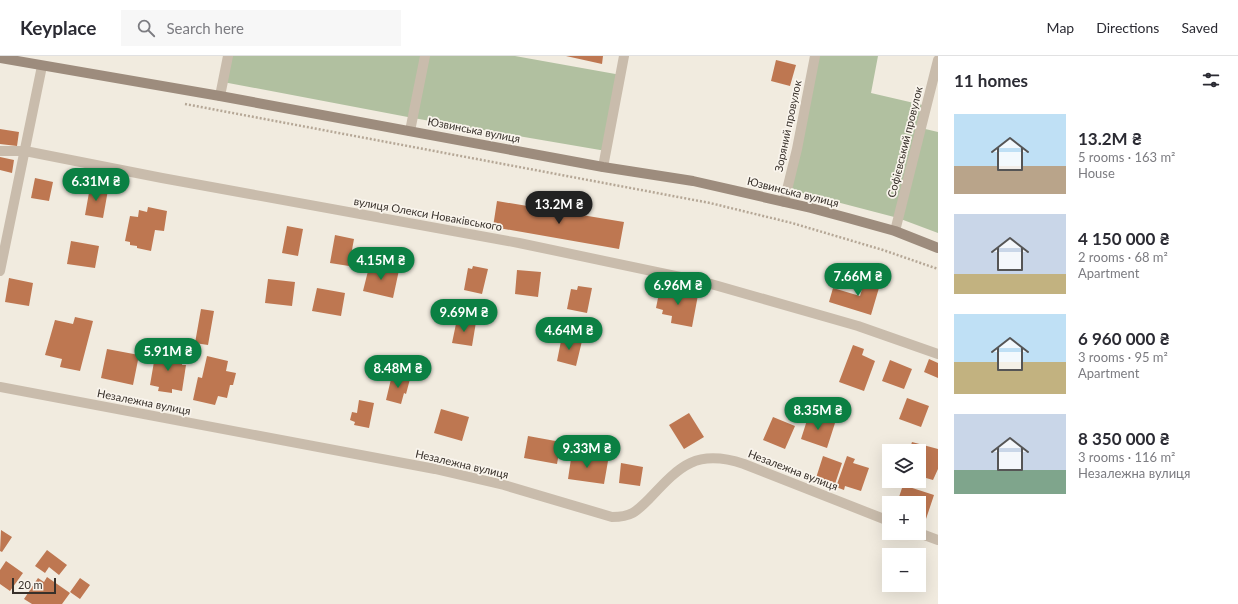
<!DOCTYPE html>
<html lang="en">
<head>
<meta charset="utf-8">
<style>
  :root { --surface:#fff; --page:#f7f7f7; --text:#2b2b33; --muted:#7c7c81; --line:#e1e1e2; --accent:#0b8043 }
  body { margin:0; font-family:Lato,sans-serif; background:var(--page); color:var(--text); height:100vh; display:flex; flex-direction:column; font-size:15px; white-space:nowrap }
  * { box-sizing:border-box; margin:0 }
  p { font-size:13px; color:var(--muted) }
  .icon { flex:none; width:22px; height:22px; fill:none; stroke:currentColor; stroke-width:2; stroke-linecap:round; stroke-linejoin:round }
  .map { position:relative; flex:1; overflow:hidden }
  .details { display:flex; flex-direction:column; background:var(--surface); width:300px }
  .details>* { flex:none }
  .buttons { position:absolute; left:882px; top:388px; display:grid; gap:8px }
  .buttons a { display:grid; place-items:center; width:44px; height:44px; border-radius:0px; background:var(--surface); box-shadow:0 4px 16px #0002; font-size:20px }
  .scale { position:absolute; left:12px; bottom:10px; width:44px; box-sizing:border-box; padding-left:4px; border:2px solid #37302a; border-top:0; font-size:11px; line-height:14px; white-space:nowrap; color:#37302a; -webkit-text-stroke:3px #f9f4ec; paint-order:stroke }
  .price { position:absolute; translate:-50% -34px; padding:0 9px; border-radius:14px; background:var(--accent); color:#fff; font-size:13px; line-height:26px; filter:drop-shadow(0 1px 2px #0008) }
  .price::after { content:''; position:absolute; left:50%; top:24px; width:12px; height:9px; margin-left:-6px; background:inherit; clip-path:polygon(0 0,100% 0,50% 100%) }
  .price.current { background:#222; color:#fff }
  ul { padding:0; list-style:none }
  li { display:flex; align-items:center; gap:12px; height:100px; padding:0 16px }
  li span { display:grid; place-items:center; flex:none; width:112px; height:80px; border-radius:0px; color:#555 }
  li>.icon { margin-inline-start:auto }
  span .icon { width:48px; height:48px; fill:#fffc; stroke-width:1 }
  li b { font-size:17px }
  h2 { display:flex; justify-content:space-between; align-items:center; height:48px; padding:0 16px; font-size:17px }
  header { display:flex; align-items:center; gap:24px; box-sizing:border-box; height:56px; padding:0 20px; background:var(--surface); border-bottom:1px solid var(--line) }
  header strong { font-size:19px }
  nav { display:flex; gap:22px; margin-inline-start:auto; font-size:14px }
  .search { width:280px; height:36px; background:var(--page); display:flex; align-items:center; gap:10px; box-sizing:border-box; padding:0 14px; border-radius:0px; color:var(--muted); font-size:15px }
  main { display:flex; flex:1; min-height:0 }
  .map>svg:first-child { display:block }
  .green { fill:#b1c0a0 }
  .building { fill:#be7751 }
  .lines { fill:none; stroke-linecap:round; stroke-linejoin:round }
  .path { stroke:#b5a796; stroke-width:2.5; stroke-dasharray:2 2; stroke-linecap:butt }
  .street { stroke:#c9bcac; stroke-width:10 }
  .secondary { stroke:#9d8c7d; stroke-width:10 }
  .labels { text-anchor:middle; stroke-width:3.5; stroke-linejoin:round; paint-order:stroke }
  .street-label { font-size:11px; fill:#37302a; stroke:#f9f4ec }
</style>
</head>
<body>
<header>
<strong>Keyplace</strong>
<div class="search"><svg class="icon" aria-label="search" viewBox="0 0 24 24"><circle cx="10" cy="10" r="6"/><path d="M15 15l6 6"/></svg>Search here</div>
<nav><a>Map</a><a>Directions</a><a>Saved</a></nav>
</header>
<main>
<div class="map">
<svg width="938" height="548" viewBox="0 0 938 548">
  <rect width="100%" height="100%" fill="#f1ebdf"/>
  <path class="green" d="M228,0h287l106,19 -15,76 -193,-33 -190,-36z
    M814,0h64l-7,37 56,13 -6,22 17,4v101l-40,-15 -111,-29z"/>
  <path class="building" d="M566,0h37l-1,8z
    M776,4l20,5 -6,21 -19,-5z
    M0,73l19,3 -2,14 -17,-2z
    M0,101l14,3 -2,13 -12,-3z
    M35,122l18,4 -4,19 -18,-3z
    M90,131l18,3 -5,28 -18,-3z
    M497,145l127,21 -5,27 -126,-22z
    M148,151l19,4 -3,20 -9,-1 -4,21 -14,-3v-2l-7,-1v-3l-5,-1 5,-25 8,1 1,-7 8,2z
    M287,170l16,3 -5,27 -16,-3z
    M335,179l19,4 -5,27 -19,-3z
    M71,185l28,5 -4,22 -28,-4z
    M370,207l29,7 -6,28 -30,-7z
    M473,210l15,3 -6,25 -18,-4 4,-22 4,1z
    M517,214l24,2 -3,25 -23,-3z
    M866,220l15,5 -10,34 -42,-13 4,-14 27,8z
    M9,222l24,5 -4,23 -24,-4z
    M268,223l27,3 -3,24 -27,-3z
    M578,230l14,2 -5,25 -20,-4 4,-20 6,1z
    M317,232l28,5 -4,23 -29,-5z
    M660,232l38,7 -6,32 -21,-4 1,-7 -10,-2 1,-4 -7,-2z
    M201,253l13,2 -6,34 -13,-2z
    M75,261l18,4 -13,50 -20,-4 2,-8 -17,-4 10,-35 18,4z
    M457,263l19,3 -4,24 -20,-3z
    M562,280l20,5 -6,25 -19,-5z
    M853,289l11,4 -2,6 13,6 -11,30 -25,-9z
    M107,293l32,6 -6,30 -32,-7z
    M156,294l18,3 -1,4 10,2 -1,6h4l-4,26 -10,-2v4l-14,-2 1,-4 -9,-2z
    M207,300l21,5 -2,10 10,2 -3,12h-3l-3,13 -9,-2 -3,9 -22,-5 5,-23 4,1z
    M929,303l9,4v15l-14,-6z
    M890,304l22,9 -8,20 -22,-8z
    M392,319l18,4 -4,15 -2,-1 -3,11 -15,-4z
    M907,342l22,8 -8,21 -22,-8z
    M359,344l15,3 -5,25 -15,-3 1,-3 -5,-2 2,-8 5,1z
    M441,353l28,8 -7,24 -28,-8z
    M689,357l15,24 -20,12 -15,-24z
    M809,358l26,9 -8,25 -26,-9z
    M773,361l22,9 -10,23 -22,-9z
    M528,380l33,6 -4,22 -33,-6z
    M912,386l26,7v20l-5,11 -14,-4v-25h-10z
    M572,396l12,2 -1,4 25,3 -4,23 -36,-5z
    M823,400l19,7 -7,21 -19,-6z
    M847,400l8,3 -2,4 16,5 -8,23 -16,-5 -1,4 -8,-3z
    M621,407l22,4 -3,19 -21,-3z
    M903,429l31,10 -8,24 -7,-2v-14h-22z
    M1,474l11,7 -10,15 -2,-1z
    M47,494l20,15 -8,10 -10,-8 -4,6 -10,-7z
    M6,505l17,12 -13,18 -10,-7v-14z
    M47,521l23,16 -8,11h-30l-8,-5 14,-21 6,4z
    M80,522l10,7 -10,14 -10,-7z"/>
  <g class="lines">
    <path class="path" d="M185,48l525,99 82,20 91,27 55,19"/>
    <path class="street" d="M220,40l8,-40
      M410,75l15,-75
      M0,95h25l137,27 357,65 185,39 154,44 80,28
      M603,111l21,-111
      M784,146l13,-53 18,-93
      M895,175l43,-171
      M0,215l42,-205
      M0,331l435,82 69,16 108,32c19,0 24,-5 37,-18 31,-33 47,-51 95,-35l145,57
      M919,477l19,7"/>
    <path class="secondary" d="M0,2l220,38 383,71 90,14 118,27 37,10 47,13 43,17"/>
  </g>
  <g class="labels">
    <g class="street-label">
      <text transform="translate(788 70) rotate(-78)" y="4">Зоряний провулок</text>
      <text transform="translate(474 74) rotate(11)" y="4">Юзвинська вулиця</text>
      <text transform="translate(905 86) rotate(-76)" y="4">Софієвський провулок</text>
      <text transform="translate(793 136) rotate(14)" y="4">Юзвинська вулиця</text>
      <text transform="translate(428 158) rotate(10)" y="4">вулиця Олекси Новаківського</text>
      <text transform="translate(144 346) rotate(11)" y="4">Незалежна вулиця</text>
      <text transform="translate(462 408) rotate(13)" y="4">Незалежна вулиця</text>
      <text transform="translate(793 414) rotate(21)" y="4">Незалежна вулиця</text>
    </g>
  </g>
</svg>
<div class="buttons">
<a><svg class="icon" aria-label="layers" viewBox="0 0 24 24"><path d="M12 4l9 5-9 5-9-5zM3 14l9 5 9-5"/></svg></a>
<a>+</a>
<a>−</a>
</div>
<div class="scale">20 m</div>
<b class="price" style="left:96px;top:146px">6.31M ₴</b>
<b class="price current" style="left:559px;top:169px">13.2M ₴</b>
<b class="price" style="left:381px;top:225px">4.15M ₴</b>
<b class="price" style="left:858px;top:241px">7.66M ₴</b>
<b class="price" style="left:678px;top:250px">6.96M ₴</b>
<b class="price" style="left:464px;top:277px">9.69M ₴</b>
<b class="price" style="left:569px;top:295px">4.64M ₴</b>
<b class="price" style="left:168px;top:316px">5.91M ₴</b>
<b class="price" style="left:398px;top:333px">8.48M ₴</b>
<b class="price" style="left:818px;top:375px">8.35M ₴</b>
<b class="price" style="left:587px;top:413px">9.33M ₴</b>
</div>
<section class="details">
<h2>11 homes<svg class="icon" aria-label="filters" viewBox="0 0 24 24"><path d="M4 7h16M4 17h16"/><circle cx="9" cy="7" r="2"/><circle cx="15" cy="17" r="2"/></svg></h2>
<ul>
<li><span style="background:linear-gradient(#bfe0f5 65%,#b9a48a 0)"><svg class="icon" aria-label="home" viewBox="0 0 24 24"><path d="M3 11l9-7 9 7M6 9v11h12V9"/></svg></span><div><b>13.2M ₴</b><p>5 rooms · 163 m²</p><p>House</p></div></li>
<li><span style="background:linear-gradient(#c9d6e8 75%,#c2b280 0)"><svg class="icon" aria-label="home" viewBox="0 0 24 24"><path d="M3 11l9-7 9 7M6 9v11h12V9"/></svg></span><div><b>4 150 000 ₴</b><p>2 rooms · 68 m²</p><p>Apartment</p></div></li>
<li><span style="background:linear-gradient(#bfe0f5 60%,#c2b280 0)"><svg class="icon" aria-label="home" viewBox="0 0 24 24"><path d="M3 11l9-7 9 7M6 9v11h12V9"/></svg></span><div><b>6 960 000 ₴</b><p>3 rooms · 95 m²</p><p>Apartment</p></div></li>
<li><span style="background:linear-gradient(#c9d6e8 70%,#7fa58c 0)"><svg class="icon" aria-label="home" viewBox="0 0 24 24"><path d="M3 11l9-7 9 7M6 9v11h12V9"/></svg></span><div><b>8 350 000 ₴</b><p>3 rooms · 116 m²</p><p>Незалежна вулиця</p></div></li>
</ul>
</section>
</main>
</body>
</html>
